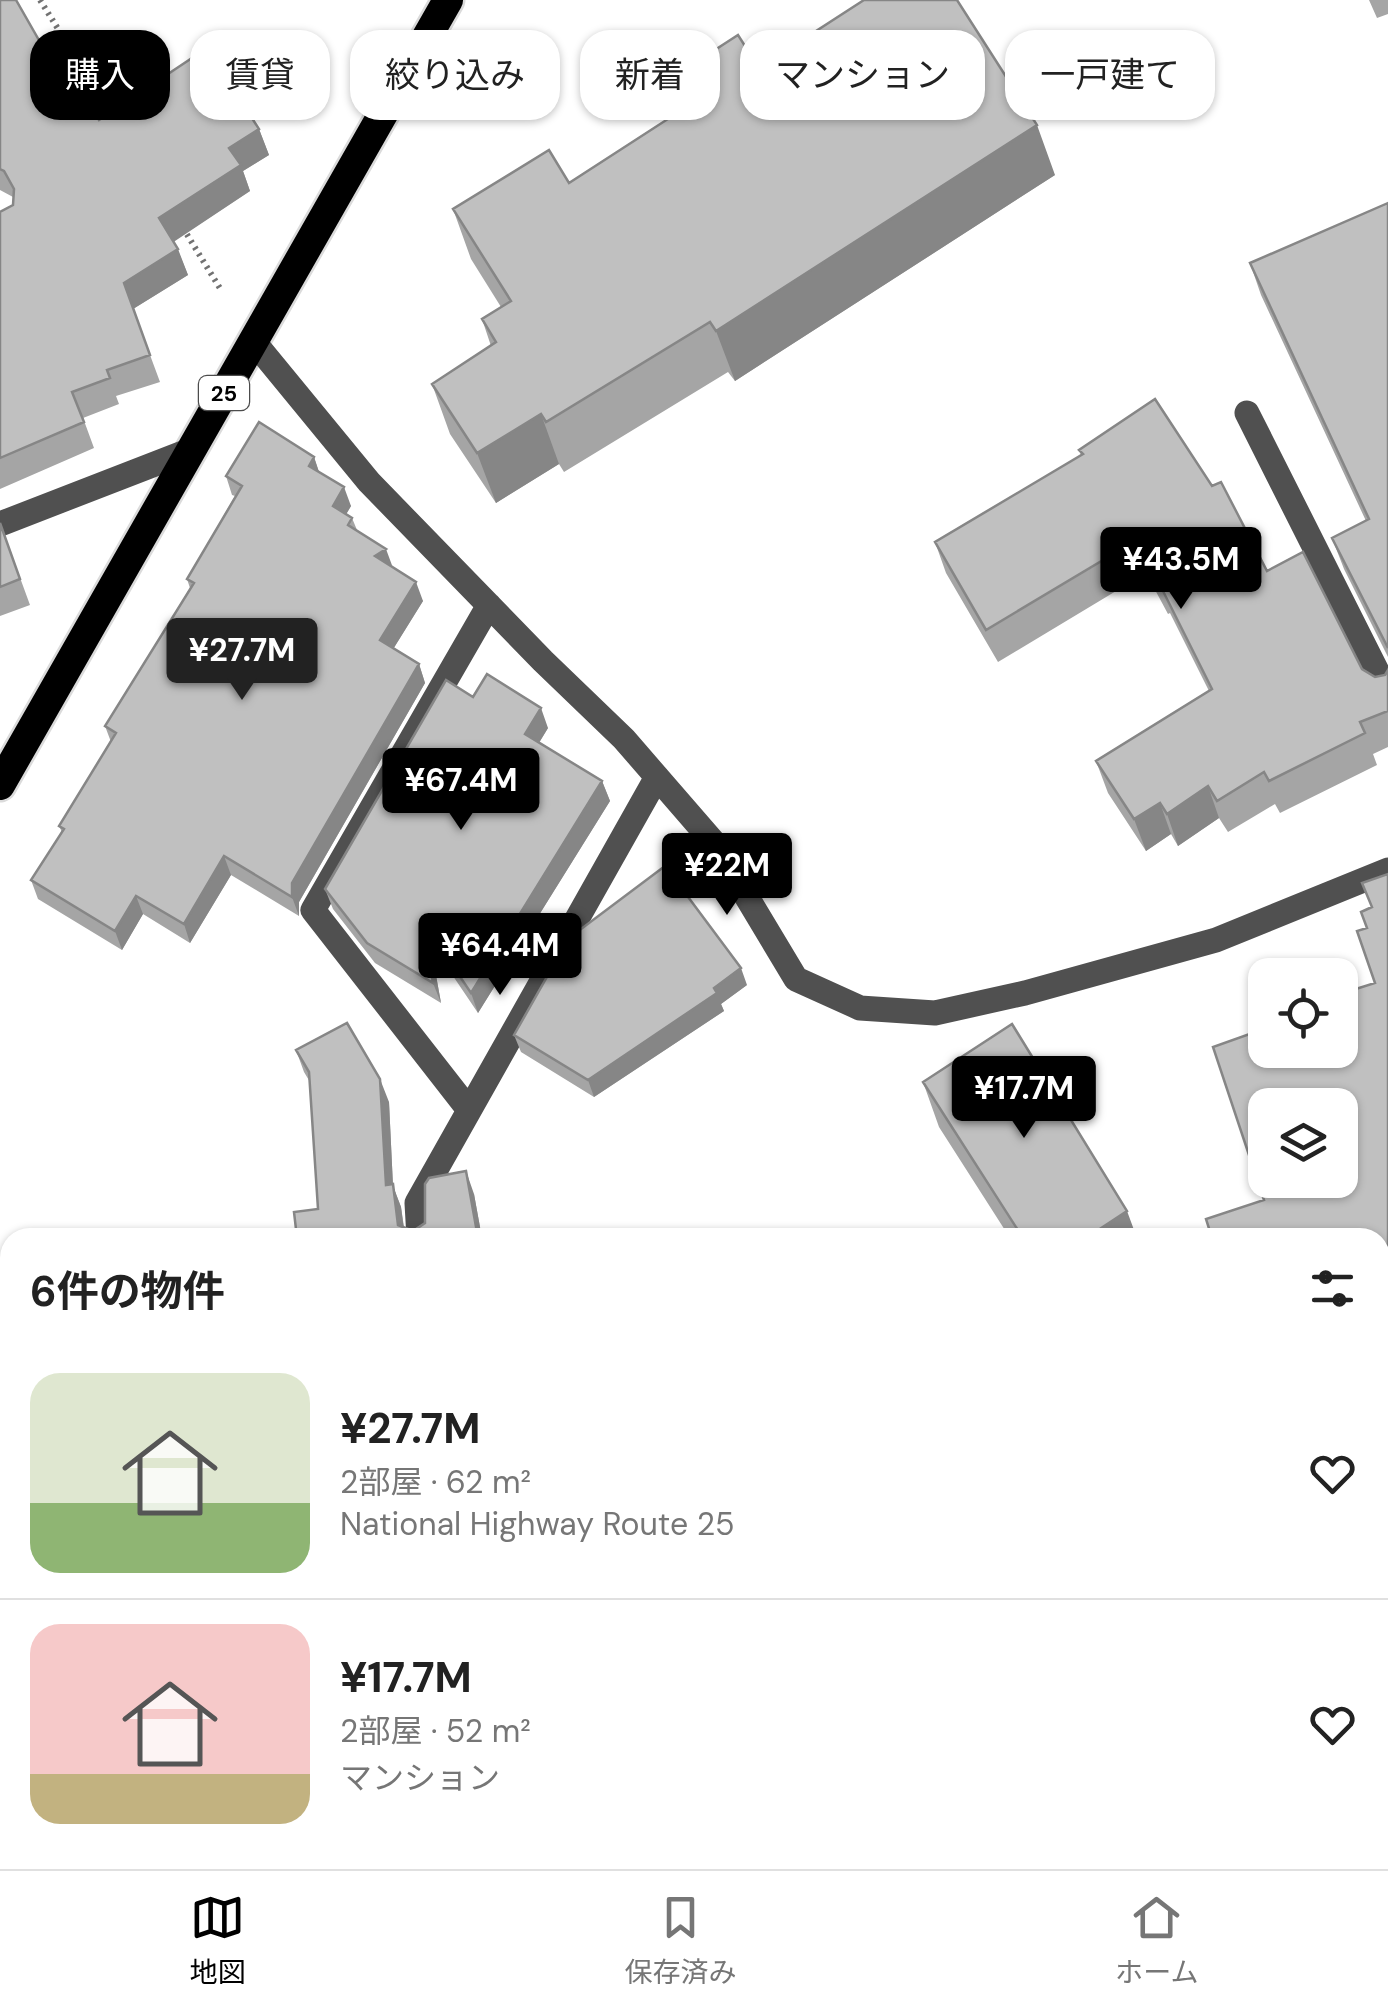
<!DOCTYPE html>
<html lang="ja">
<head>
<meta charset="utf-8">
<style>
  :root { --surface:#fff; --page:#f6f6f6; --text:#222; --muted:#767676; --line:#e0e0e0; --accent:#000 }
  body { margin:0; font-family:"DM Sans","Noto Sans JP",sans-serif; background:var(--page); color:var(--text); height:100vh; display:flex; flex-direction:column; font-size:38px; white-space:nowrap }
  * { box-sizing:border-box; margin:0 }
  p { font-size:32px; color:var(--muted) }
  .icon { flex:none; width:55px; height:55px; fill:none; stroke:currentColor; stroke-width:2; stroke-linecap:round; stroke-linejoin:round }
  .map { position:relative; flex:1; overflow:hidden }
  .side { position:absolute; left:0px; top:1228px; width:1390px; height:642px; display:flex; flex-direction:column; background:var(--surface); border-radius:30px 30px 0 0; box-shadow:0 2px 8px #0004 }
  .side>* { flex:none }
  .guide { position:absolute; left:30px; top:30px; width:1330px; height:90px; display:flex; gap:20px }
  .tools { position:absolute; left:1248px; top:958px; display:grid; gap:20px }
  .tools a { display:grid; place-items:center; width:110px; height:110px; border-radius:20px; background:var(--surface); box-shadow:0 2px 8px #0004; font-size:50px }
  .price { position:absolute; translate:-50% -85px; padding:0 22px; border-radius:10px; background:var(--accent); color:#fff; font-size:32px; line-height:65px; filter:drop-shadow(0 2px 5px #0008) }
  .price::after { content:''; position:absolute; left:50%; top:60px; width:30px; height:22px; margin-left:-15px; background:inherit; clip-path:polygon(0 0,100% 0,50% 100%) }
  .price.on { background:#222; color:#fff }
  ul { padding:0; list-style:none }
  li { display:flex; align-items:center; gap:30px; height:250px; padding:0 30px }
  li+li { border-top:2px solid var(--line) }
  li span { display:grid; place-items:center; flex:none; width:280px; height:200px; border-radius:30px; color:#555 }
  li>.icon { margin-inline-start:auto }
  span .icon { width:120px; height:120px; fill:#fffc; stroke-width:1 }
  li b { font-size:42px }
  h2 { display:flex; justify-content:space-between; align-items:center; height:120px; padding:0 30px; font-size:42px }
  .pill { padding:0 35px; border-radius:30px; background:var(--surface); box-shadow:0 2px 8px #0004; font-size:35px; line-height:90px }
  .pill.on { background:var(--accent); color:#fff }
  .tabs { display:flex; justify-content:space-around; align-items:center; height:140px; border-top:2px solid var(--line); background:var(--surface); font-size:28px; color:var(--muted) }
  .tabs a { display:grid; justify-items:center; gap:5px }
  .tabs .on { color:var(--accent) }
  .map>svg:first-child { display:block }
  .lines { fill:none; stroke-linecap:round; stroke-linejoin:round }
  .highway-casing { stroke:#dbdbdb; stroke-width:35 }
  .path { stroke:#727272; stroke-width:6; stroke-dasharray:2.5 5; stroke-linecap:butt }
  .minor { stroke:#505050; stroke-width:25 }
  .highway { stroke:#000; stroke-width:30 }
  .wall { fill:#a5a5a5 }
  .shaded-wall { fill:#868686 }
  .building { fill:#c0c0c0; stroke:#868686; stroke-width:2.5; fill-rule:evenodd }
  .labels { text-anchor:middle; stroke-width:8; stroke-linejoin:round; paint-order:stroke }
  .shield { fill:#fff; stroke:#4c4c4c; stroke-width:2.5 }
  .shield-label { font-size:22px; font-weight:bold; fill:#000 }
</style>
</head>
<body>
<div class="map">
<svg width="1388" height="1869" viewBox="0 0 1388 1869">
  <rect width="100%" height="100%" fill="#fff"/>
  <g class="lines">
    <g class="highway-casing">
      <path id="highway" d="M0,785l448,-785"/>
    </g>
    <path class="path" d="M40,0l75,120
      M183,228l38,62"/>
    <path class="minor" d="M254,342l115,140 174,179 81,78 91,105 81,135 64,29 75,5 90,-20 191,-53 172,-70
      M1247,413l141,280
      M0,524l191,-74
      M469,1110l-156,-200 176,-305
      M419,1238l-2,-35 240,-426
      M1269,1860l3,9"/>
    <use href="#highway" class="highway"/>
  </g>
  <path class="wall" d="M0,0l72,98 27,22 160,9 10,26 -26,16 7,20 -76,50 14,34 -55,34 27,73 -44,14 3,8 -36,14 11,30 -94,41v-277l13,-7v-8l-13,-7z
    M1369,0h19v14l-11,4z
    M687,68h72l296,107 -320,206 -7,-9 -164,100 -5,-8 -63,39 -46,-69 -18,-50 59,-38 -9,-27 19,-12 -30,-48 -18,-50 116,-26 130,-84z
    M1388,203v454l-44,-88 -12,-31 34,-17 -105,-226 -11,-32z
    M1079,450l188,121 95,98 13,8 10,-2 3,-5v77l-15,7 4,11 -97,48 -5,-9 -47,28 -9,-14 -41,28 -7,-12 -25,17 -38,-58 -12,-32 113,-70 -39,-78 -2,1 -22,-41 -148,89 -52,-89 -11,-31 146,-87z
    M314,457l5,15 32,34 -5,8 6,4 5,12 66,71 -30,48 26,15 6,19 -126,219v14l-68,-41 -41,68 -47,-29 -21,36 -84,-51 -7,-19 31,-48 -3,-6 52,-84 -6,-16 85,-138 -3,-9 48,-83 -3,-1 -6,-19z
    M0,523l30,82 -30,11z
    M473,697l75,31 -9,15 63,38 8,20 -132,212 -48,-71 11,61 -66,-40 -42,-54 -8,-20z
    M1388,874v428l-8,3v-67l-116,-38 -3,-170 114,-47 -8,-55 4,-20z
    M747,985l-26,19 3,7 -130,86 -73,-45 -7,-17z
    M296,1050l93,52 4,84 8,21 3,20 9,4 61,-37 8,44h-185l21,-29 -8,-127 -6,-10z
    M923,1082l214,156h-127l-71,-111z
    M1388,1398v324l-8,3v-324z
    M10,1740v116l-10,-28v-85z"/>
  <path class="shaded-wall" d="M1037,125l18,50 -320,206 -19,-50z
    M259,129l10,26 -26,16 7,20 -81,54 -10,-27 70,-70z
    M178,249l10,26 -55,34 -9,-26z
    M541,414l18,50 -63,39 -19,-50z
    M314,457l6,18 -11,-9z
    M344,487l7,19 -11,19 -7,-19z
    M386,549l7,19 -18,-12z
    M416,582l7,19 -36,58 -7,-19z
    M419,664l6,19 -126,219v14l-7,-19v-14z
    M541,708l7,20 -16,26 -7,-20z
    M602,781l8,20 -132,212 -7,-20z
    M1208,786l11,32 -41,28 -11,-32z
    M1160,803l11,31 -25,17 -12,-32z
    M224,856l7,19 -41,68 -6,-19z
    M136,896l7,18 -21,36 -7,-19z
    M423,922l7,20 11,61 -8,-20z
    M741,968l6,17 -26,19 3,7 -130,86 -6,-17z
    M380,1079l9,23 4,84 8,21 4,31 -7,-13 -12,-40z
    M466,1171l8,23 8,44h-4z
    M1127,1211l10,27h-51z"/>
  <path class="building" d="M0,0h16l56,98 10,-6 17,28 108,-72 52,81 -30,19 12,17 -82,53 19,31 -54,34 26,72 -43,15 3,8 -38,14 12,30 -84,36v-246l13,-7 1,-16 -10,-18 -4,-2z
    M864,0h93l80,125 -321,206 -6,-9 -164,100 -5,-8 -64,39 -45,-69 64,-42 -14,-23 29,-18 -58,-92 96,-59 20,33 136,-88 -18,-27 51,-33 21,33z
    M1388,203v445l-56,-110 37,-19 -119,-256z
    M1155,399l57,87 9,-4 46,89 36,-19 59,117 13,8 10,-2 3,-5v41l-28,11 5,11 -96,48 -5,-9 -47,29 -9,-15 -41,28 -7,-11 -26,16 -38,-58 116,-72 -54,-108 -2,2 -21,-42 -149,89 -51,-88 148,-88 -4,-4z
    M259,422l55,35 -5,9 35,21 -11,19 19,12 -4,7 38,24 -11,7 41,26 -36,58 39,24 -127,219v14l-68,-41 -40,68 -48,-28 -21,35 -84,-51 33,-51 -5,-3 57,-93 -11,-7 89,-143 -7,-4 55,-93 -16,-10z
    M0,523l20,56 -20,8z
    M487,674l54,34 -16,26 77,47 -131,212 -48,-71 10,61 -66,-40 -42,-54 121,-209 27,17z
    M665,866l76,102 -27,20 3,5 -129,87 -74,-45 55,-97z
    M1388,874v387l-8,3v-26h-168l-6,-19 58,-19 -51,-153 48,-17 -4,-10 8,-2v32h75v-56l35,-11 -18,-52 10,-3 -6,-16 11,-5 -10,-24zM1265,1105h75v75h-75z
    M347,1023l33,56 6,106 7,-1 5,41 15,6 12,-8v-39l4,-6 37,-7 12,67h-181l-3,-26 24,-3 -9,-137 -13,-22z
    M1012,1024l115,187 -41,27h-63l-100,-156z
    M1388,1398v281l-8,4v-282z
    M10,1740v82l-10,3v-82z
    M1380,1754l8,18v97h-49l-4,-9h45z
    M0,1846l8,23h-8z
    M129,1860h106l3,9h-106z
    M1078,1860h85l4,9h-85z
    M1187,1862l3,7h-18z"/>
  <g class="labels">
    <rect class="shield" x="199" y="376" width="50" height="34" rx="8"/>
    <g class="shield-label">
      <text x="224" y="401">25</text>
    </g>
  </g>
</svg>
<div class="tools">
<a><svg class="icon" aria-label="locate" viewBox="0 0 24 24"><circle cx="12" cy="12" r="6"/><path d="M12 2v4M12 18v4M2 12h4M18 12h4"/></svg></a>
<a><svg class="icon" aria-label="layers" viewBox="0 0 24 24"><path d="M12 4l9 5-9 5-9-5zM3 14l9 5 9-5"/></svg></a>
</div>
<b class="price" style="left:1181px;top:612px">¥43.5M</b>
<b class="price on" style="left:242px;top:703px">¥27.7M</b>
<b class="price" style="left:461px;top:833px">¥67.4M</b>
<b class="price" style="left:727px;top:918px">¥22M</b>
<b class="price" style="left:500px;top:998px">¥64.4M</b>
<b class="price" style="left:1024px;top:1141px">¥17.7M</b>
<div class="guide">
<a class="pill on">購入</a>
<a class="pill">賃貸</a>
<a class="pill">絞り込み</a>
<a class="pill">新着</a>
<a class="pill">マンション</a>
<a class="pill">一戸建て</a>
</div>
<section class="side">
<h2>6件の物件<svg class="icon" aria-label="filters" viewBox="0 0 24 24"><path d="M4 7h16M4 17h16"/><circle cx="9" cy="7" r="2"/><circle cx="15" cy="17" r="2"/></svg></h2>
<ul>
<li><span style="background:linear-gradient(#dfe7d0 65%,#8fb573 0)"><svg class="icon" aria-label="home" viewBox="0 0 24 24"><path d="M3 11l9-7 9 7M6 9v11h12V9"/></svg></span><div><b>¥27.7M</b><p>2部屋 · 62 m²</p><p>National Highway Route 25</p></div><svg class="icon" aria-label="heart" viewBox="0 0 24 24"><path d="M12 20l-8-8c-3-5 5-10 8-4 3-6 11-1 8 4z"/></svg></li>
<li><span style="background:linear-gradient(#f6c9c9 75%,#c2b280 0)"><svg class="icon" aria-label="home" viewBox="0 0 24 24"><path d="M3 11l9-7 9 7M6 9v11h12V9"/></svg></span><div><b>¥17.7M</b><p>2部屋 · 52 m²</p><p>マンション</p></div><svg class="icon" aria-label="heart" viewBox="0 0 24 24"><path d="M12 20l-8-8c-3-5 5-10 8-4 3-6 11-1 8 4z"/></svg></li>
</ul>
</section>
</div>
<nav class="tabs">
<a class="on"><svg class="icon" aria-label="map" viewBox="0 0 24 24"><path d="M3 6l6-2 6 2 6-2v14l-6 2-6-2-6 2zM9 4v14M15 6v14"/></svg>地図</a>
<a><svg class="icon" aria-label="saved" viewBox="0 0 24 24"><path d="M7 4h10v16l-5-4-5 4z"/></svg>保存済み</a>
<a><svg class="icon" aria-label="home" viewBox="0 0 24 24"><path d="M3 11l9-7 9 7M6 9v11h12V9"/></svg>ホーム</a>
</nav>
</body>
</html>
